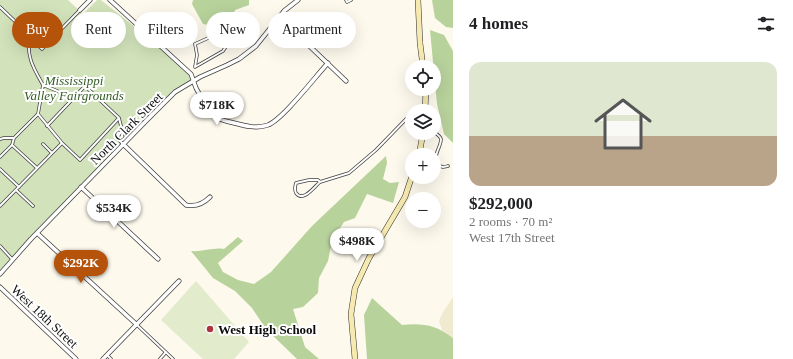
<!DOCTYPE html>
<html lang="en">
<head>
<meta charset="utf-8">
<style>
  :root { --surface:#fff; --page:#f2f2f2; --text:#202124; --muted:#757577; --line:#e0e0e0; --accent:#b45309 }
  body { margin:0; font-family:Georgia,serif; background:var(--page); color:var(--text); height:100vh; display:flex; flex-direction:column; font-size:15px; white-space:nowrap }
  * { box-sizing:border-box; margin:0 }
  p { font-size:13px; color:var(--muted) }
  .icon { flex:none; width:22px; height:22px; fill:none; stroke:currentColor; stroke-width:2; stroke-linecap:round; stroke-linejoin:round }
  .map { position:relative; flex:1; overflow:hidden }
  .side { display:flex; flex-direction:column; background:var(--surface); width:340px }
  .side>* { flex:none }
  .banner { position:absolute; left:12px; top:12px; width:380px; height:36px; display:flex; gap:8px }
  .fabs { position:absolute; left:405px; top:60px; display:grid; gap:8px }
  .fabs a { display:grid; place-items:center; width:36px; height:36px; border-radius:50%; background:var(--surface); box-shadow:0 4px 16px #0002; font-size:20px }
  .price { position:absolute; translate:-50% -34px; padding:0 9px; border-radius:14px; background:#fff; color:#222; font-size:13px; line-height:26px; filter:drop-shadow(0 1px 2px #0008) }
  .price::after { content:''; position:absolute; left:50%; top:24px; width:12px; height:9px; margin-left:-6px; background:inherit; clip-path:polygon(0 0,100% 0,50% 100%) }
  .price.on { background:var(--accent); color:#fff }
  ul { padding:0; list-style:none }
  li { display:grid; align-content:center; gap:8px; height:212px; padding:0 16px }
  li+li { border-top:1px solid var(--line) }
  li span { display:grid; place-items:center; height:124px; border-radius:12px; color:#555 }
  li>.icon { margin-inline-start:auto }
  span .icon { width:72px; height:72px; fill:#fffc; stroke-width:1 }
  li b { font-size:17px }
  h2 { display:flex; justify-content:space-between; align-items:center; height:48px; padding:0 16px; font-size:17px }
  .tag { padding:0 14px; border-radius:18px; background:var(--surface); box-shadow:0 4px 16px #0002; font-size:14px; line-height:36px }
  .tag.on { background:var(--accent); color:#fff }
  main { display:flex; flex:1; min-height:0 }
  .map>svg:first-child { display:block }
  .farmland { fill:#f0ebd0 }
  .green { fill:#d2e3bb }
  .forest { fill:#b8d29c }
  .pitch { fill:#e2eccc }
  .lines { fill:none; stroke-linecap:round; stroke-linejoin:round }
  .lane-casing { stroke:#3f3f3f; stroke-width:3.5 }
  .street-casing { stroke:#3f3f3f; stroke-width:5 }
  .secondary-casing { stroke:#2e2e2e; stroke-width:6 }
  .lane { stroke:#fff; stroke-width:2 }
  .street { stroke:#fff; stroke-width:3.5 }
  .secondary { stroke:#f6eab0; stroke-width:5 }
  .poi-dot { fill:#ac3441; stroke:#fff; stroke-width:1.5 }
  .labels { text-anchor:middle; stroke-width:4; stroke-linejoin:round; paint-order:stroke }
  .park-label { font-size:13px; font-style:italic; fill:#335c24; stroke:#fff }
  .street-label { font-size:13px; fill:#0c0c0c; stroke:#fff }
  .poi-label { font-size:13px; font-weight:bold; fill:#0c0c0c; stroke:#fff; text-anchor:start }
</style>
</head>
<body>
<main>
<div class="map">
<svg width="453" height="359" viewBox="0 0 453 359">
  <rect width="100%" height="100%" fill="#fdf9ed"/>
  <path class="farmland" d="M453,297v41l-11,-8 -3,-9 4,-9z"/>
  <path class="green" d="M0,0h68l15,14 14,-14h4l75,60 15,14 2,7 -18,11 -144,147 -31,35z"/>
  <path class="forest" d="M193,0h56v5l-14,5 -5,19 -27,-5 -11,-20z
    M432,0h21v28l-7,-1 -11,-9z
    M430,30l14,5 9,16v92l-9,-9 -7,-30z
    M386,156l1,7 -4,16 7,4 9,-1 -6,21 -26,-9 -12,24 -11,4 -12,19 -4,20 -9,17 -1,15 -15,14 -10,2 12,38 14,12h-22l-31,-30 -14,-21 -17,-17 -22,-13 -22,-27c12,1 22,-4 33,-2l14,-12 5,4 -25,22 5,9 15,8 16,4 17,-12 41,-46z
    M372,298l30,27c21,-2 34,0 51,13v21h-86l-3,-44z"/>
  <path class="pitch" d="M196,281l53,61 -15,17h-31l-42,-39z"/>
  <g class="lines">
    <g class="lane-casing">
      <path id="lane" d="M346,0l1,2 4,-2
        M0,7l21,20 8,10
        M217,34l10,11 -4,6 -28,16 2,-12 -2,-11z
        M43,85l31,13
        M415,111l9,-4
        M47,126l38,-40 34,32 3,12 -5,8 6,6
        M434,132c3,2 6,4 7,7 0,9 -10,18 -2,26 3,3 5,2 9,1
        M0,139l4,-1h10
        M62,143l18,17 39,-42
        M43,144l9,9
        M12,145l2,-7 24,-24
        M0,157l12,-12 25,23
        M0,169l19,18
        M309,180h9l2,2c-5,4 -17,21 -24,11 -2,-4 -1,-6 0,-10z
        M320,182l29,-9 27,-23 36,-37
        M16,190l17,16
        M0,206l62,-63 -24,-29 5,-29c-10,-18 -16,-27 -14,-48l13,12 38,-39
        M0,246l12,13
        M136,324l37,35
        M107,355l4,4
        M160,359l6,-7"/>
    </g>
    <g class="street-casing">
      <path id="street" d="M110,0l81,74 5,14 13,24c7,7 16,9 25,11 11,3 23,6 34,2 15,-6 47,-48 60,-62
        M80,10l10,-10
        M279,17l67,64
        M123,144l63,61c9,2 17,-1 24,-8
        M81,187l77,72
        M37,233l99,91
        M0,274l31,-35 114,-117 30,-30 25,-15 27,-12 12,-6 17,-13 28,-35 14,-11
        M0,287l76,72
        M103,359l76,-78"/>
    </g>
    <g class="secondary-casing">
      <path id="secondary" d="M418,0l2,43 3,24
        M425,111l1,-22
        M419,155l4,-22
        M355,359l-4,-45 4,-26 14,-30 36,-61 7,-21"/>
    </g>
    <use href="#lane" class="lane"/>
    <use href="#street" class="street"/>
    <use href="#secondary" class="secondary"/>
  </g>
  <circle class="poi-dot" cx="210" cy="329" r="4"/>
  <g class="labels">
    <g class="park-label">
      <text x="74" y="85">Mississippi<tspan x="74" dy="15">Valley Fairgrounds</tspan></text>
    </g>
    <g class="street-label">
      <text transform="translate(126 128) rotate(-45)" y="5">North Clark Street</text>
      <text transform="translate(45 316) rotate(43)" y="5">West 18th Street</text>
    </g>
    <g class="poi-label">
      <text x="218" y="334">West High School</text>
    </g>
  </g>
</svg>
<div class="fabs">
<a><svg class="icon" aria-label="locate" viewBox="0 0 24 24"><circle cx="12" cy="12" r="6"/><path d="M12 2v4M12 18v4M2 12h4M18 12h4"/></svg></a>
<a><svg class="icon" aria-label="layers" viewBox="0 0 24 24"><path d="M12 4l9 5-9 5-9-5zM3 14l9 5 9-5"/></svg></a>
<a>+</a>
<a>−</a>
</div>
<b class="price" style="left:217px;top:126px">$718K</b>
<b class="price" style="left:114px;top:229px">$534K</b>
<b class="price" style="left:357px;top:262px">$498K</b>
<b class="price on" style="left:81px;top:284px">$292K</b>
<div class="banner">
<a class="tag on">Buy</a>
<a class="tag">Rent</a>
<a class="tag">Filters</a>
<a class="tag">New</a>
<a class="tag">Apartment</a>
</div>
</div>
<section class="side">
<h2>4 homes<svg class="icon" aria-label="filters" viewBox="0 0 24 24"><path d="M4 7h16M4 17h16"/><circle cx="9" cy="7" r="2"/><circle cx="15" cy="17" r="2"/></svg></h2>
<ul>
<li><span style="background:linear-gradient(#dfe7d0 60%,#b9a48a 0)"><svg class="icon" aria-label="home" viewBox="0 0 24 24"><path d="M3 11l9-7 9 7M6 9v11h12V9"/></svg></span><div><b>$292,000</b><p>2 rooms · 70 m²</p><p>West 17th Street</p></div></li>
</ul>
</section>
</main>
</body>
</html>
